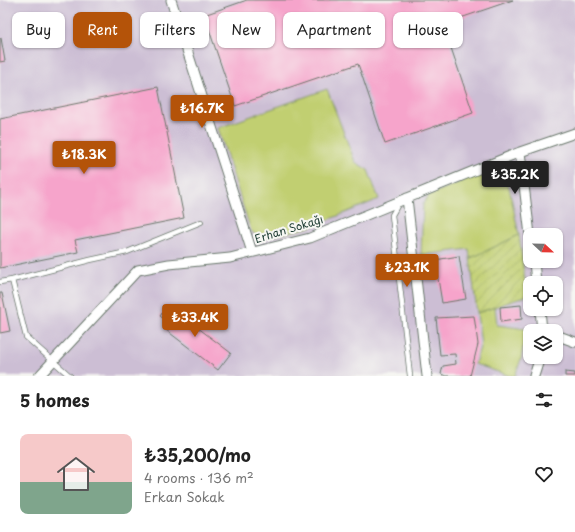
<!DOCTYPE html>
<html lang="en">
<head>
<meta charset="utf-8">
<style>
  :root { --surface:#fff; --page:#f2f2f2; --text:#222; --muted:#767676; --accent:#b45309 }
  body { margin:0; font-family:"Playpen Sans",sans-serif; background:var(--page); color:var(--text); height:100vh; display:flex; flex-direction:column; font-size:15px; white-space:nowrap }
  * { box-sizing:border-box; margin:0 }
  p { font-size:13px; color:var(--muted) }
  .icon { flex:none; width:22px; height:22px; fill:none; stroke:currentColor; stroke-width:2; stroke-linecap:round; stroke-linejoin:round }
  .map { position:relative; height:376px; overflow:hidden }
  .side { display:flex; flex-direction:column; background:var(--surface); flex:1 }
  .side>* { flex:none }
  .guide { position:absolute; left:12px; top:12px; width:551px; height:36px; display:flex; gap:8px }
  .needle { width:26px; rotate:112deg }
  .buttons { position:absolute; left:523px; top:228px; display:grid; gap:8px }
  .buttons a { display:grid; place-items:center; width:40px; height:40px; border-radius:8px; background:var(--surface); box-shadow:0 1px 3px #0004; font-size:20px }
  .price { position:absolute; translate:-50% -34px; padding:0 9px; border-radius:4px; background:var(--accent); color:#fff; font-size:13px; line-height:26px; filter:drop-shadow(0 1px 2px #0008) }
  .price::after { content:''; position:absolute; left:50%; top:24px; width:12px; height:9px; margin-left:-6px; background:inherit; clip-path:polygon(0 0,100% 0,50% 100%) }
  .price.active { background:#222; color:#fff }
  ul { padding:0; list-style:none }
  li { display:flex; align-items:center; gap:12px; height:100px; padding:0 20px }
  li span { display:grid; place-items:center; flex:none; width:112px; height:80px; border-radius:8px; color:#555 }
  li>.icon { margin-inline-start:auto }
  span .icon { width:48px; height:48px; fill:#fffc; stroke-width:1 }
  li b { font-size:17px }
  h2 { display:flex; justify-content:space-between; align-items:center; height:48px; padding:0 20px; font-size:17px }
  .tag { padding:0 14px; border-radius:8px; background:var(--surface); box-shadow:0 1px 3px #0004; font-size:14px; line-height:36px }
  .tag.active { background:var(--accent); color:#fff }
  .map>svg:first-child { display:block }
  .industrial { fill:#ccbed4; fill-rule:evenodd }
  .green { fill:#c1cf71; stroke:#708652 }
  .garden { fill:url(#garden-furrows); stroke:#708652 }
  .building { fill:#f6a4cb }
  .lines { fill:none; stroke-linecap:round; stroke-linejoin:round }
  .lane-casing { stroke:#6a786c; stroke-width:6 }
  .street-casing { stroke:#6a786c; stroke-width:11 }
  .lane { stroke:#fff; stroke-width:4.5 }
  .street { stroke:#fff; stroke-width:9 }
  .labels { text-anchor:middle; stroke-width:4; stroke-linejoin:round; paint-order:stroke }
  .street-label { font-size:11px; fill:#1f3d34; stroke:#f6f6f2 }
</style>
</head>
<body>
<div class="map">
<svg width="575" height="376" viewBox="0 0 575 376">
  <defs>
    <pattern id="garden-furrows" width="10" height="10" patternUnits="userSpaceOnUse"><rect width="10" height="10" fill="#c1cf71"/><path d="M-1 1l2-2M0 10L10 0M9 11l2-2" fill="none" stroke="#9ca95e"/></pattern>
  </defs>
  <rect width="100%" height="100%" fill="#f6f6f2"/>
  <filter id="ink" filterUnits="userSpaceOnUse"><feTurbulence type="fractalNoise" baseFrequency=".025" numOctaves="2"/><feDisplacementMap in="SourceGraphic" scale="8" xChannelSelector="R" yChannelSelector="G"/><feConvolveMatrix kernelMatrix="1 2 1 2 8 2 1 2 1" color-interpolation-filters="sRGB"/></filter>
  <filter id="wash" filterUnits="userSpaceOnUse"><feTurbulence type="fractalNoise" baseFrequency=".012" numOctaves="4" result="noise"/><feDisplacementMap in="SourceGraphic" scale="16" xChannelSelector="R" yChannelSelector="G"/><feGaussianBlur stdDeviation="0.9" result="paint"/><feColorMatrix in="noise" values="0 0 0 0 0 0 0 0 0 0 0 0 0 0 0 0 0 1.4 0 .05"/><feComposite in="paint" operator="in"/></filter>
  <g filter="url(#wash)">
    <rect width="100%" height="100%" fill="#f5e6d3"/>
    <path class="industrial" d="M0,0h575v376h-575zM530,235h26v26h-26zM530,283h26v26h-26zM530,331h26v26h-26z"/>
    <path class="green" d="M327,89l28,73 13,8 11,29 -68,28 -50,12 -10,-8 -33,-103z
      M484,172l8,6 7,-2 10,11 10,48 -41,20 -8,3 -1,-9 -48,6 2,-51 6,-9z
      M495,307l2,18 29,4 -5,30 -6,17h-5l-35,-12 6,-20 -4,-31z"/>
    <path class="garden" d="M519,235l8,61 -50,17 -7,-55 8,-3z"/>
    <g id="blocks">
      <path class="building" d="M247,0h266l-70,24 30,89 -88,31 -27,-80 -123,42 -31,-91z
        M1,38l4,23 -5,1v-23z
        M158,87l26,131 -109,22 3,12 -78,16v-149z
        M459,256l7,43 -24,4 -7,-43z
        M0,293h2l8,38 -10,2z
        M168,305l63,48 -13,17 -52,-40 5,-5 -11,-9z
        M521,305l1,14 -21,3 -1,-15z
        M474,316l4,28 -8,32h-24l-5,-2 2,-8 13,-2 -1,-10 -15,1 -4,-37z
        M565,372l10,1v3h-10z"/>
    </g>
  </g>
  <g filter="url(#ink)">
    <use href="#blocks" fill-opacity="0" stroke="#6a786c" stroke-width="1"/>
    <g class="lines">
      <g class="lane-casing">
        <path id="lane" d="M395,203l2,3 -5,9 18,161
          M12,280l78,-20 37,-8 74,-30
          M0,282l12,-2 14,57 44,39"/>
      </g>
      <g class="street-casing">
        <path id="street" d="M171,0l81,252
          M520,152l10,83
          M407,198l20,178
          M534,261l2,22
          M540,309l2,22
          M556,335l19,7
          M39,376l99,-106 31,-6 61,-6 80,-20 210,-86 55,-19
          M534,376l6,-19"/>
      </g>
      <use href="#lane" class="lane"/>
      <use href="#street" class="street"/>
    </g>
  </g>
  <g class="labels">
    <g class="street-label">
      <text transform="translate(289 229) rotate(-17)" y="4">Erhan Sokağı</text>
    </g>
  </g>
</svg>
<div class="buttons">
<a><svg class="needle" viewBox="-14 -14 28 28"><path d="M0-13l5 13h-10z" fill="#e53935"/><path d="M0 13l5-13h-10z" fill="#767676"/></svg></a>
<a><svg class="icon" aria-label="locate" viewBox="0 0 24 24"><circle cx="12" cy="12" r="6"/><path d="M12 2v4M12 18v4M2 12h4M18 12h4"/></svg></a>
<a><svg class="icon" aria-label="layers" viewBox="0 0 24 24"><path d="M12 4l9 5-9 5-9-5zM3 14l9 5 9-5"/></svg></a>
</div>
<b class="price" style="left:202px;top:129px">₺16.7K</b>
<b class="price" style="left:84px;top:175px">₺18.3K</b>
<b class="price active" style="left:515px;top:195px">₺35.2K</b>
<b class="price" style="left:407px;top:288px">₺23.1K</b>
<b class="price" style="left:195px;top:338px">₺33.4K</b>
<div class="guide">
<a class="tag">Buy</a>
<a class="tag active">Rent</a>
<a class="tag">Filters</a>
<a class="tag">New</a>
<a class="tag">Apartment</a>
<a class="tag">House</a>
</div>
</div>
<section class="side">
<h2>5 homes<svg class="icon" aria-label="filters" viewBox="0 0 24 24"><path d="M4 7h16M4 17h16"/><circle cx="9" cy="7" r="2"/><circle cx="15" cy="17" r="2"/></svg></h2>
<ul>
<li><span style="background:linear-gradient(#f6c9c9 60%,#7fa58c 0)"><svg class="icon" aria-label="home" viewBox="0 0 24 24"><path d="M3 11l9-7 9 7M6 9v11h12V9"/></svg></span><div><b>₺35,200/mo</b><p>4 rooms · 136 m²</p><p>Erkan Sokak</p></div><svg class="icon" aria-label="heart" viewBox="0 0 24 24"><path d="M12 20l-8-8c-3-5 5-10 8-4 3-6 11-1 8 4z"/></svg></li>
</ul>
</section>
</body>
</html>
